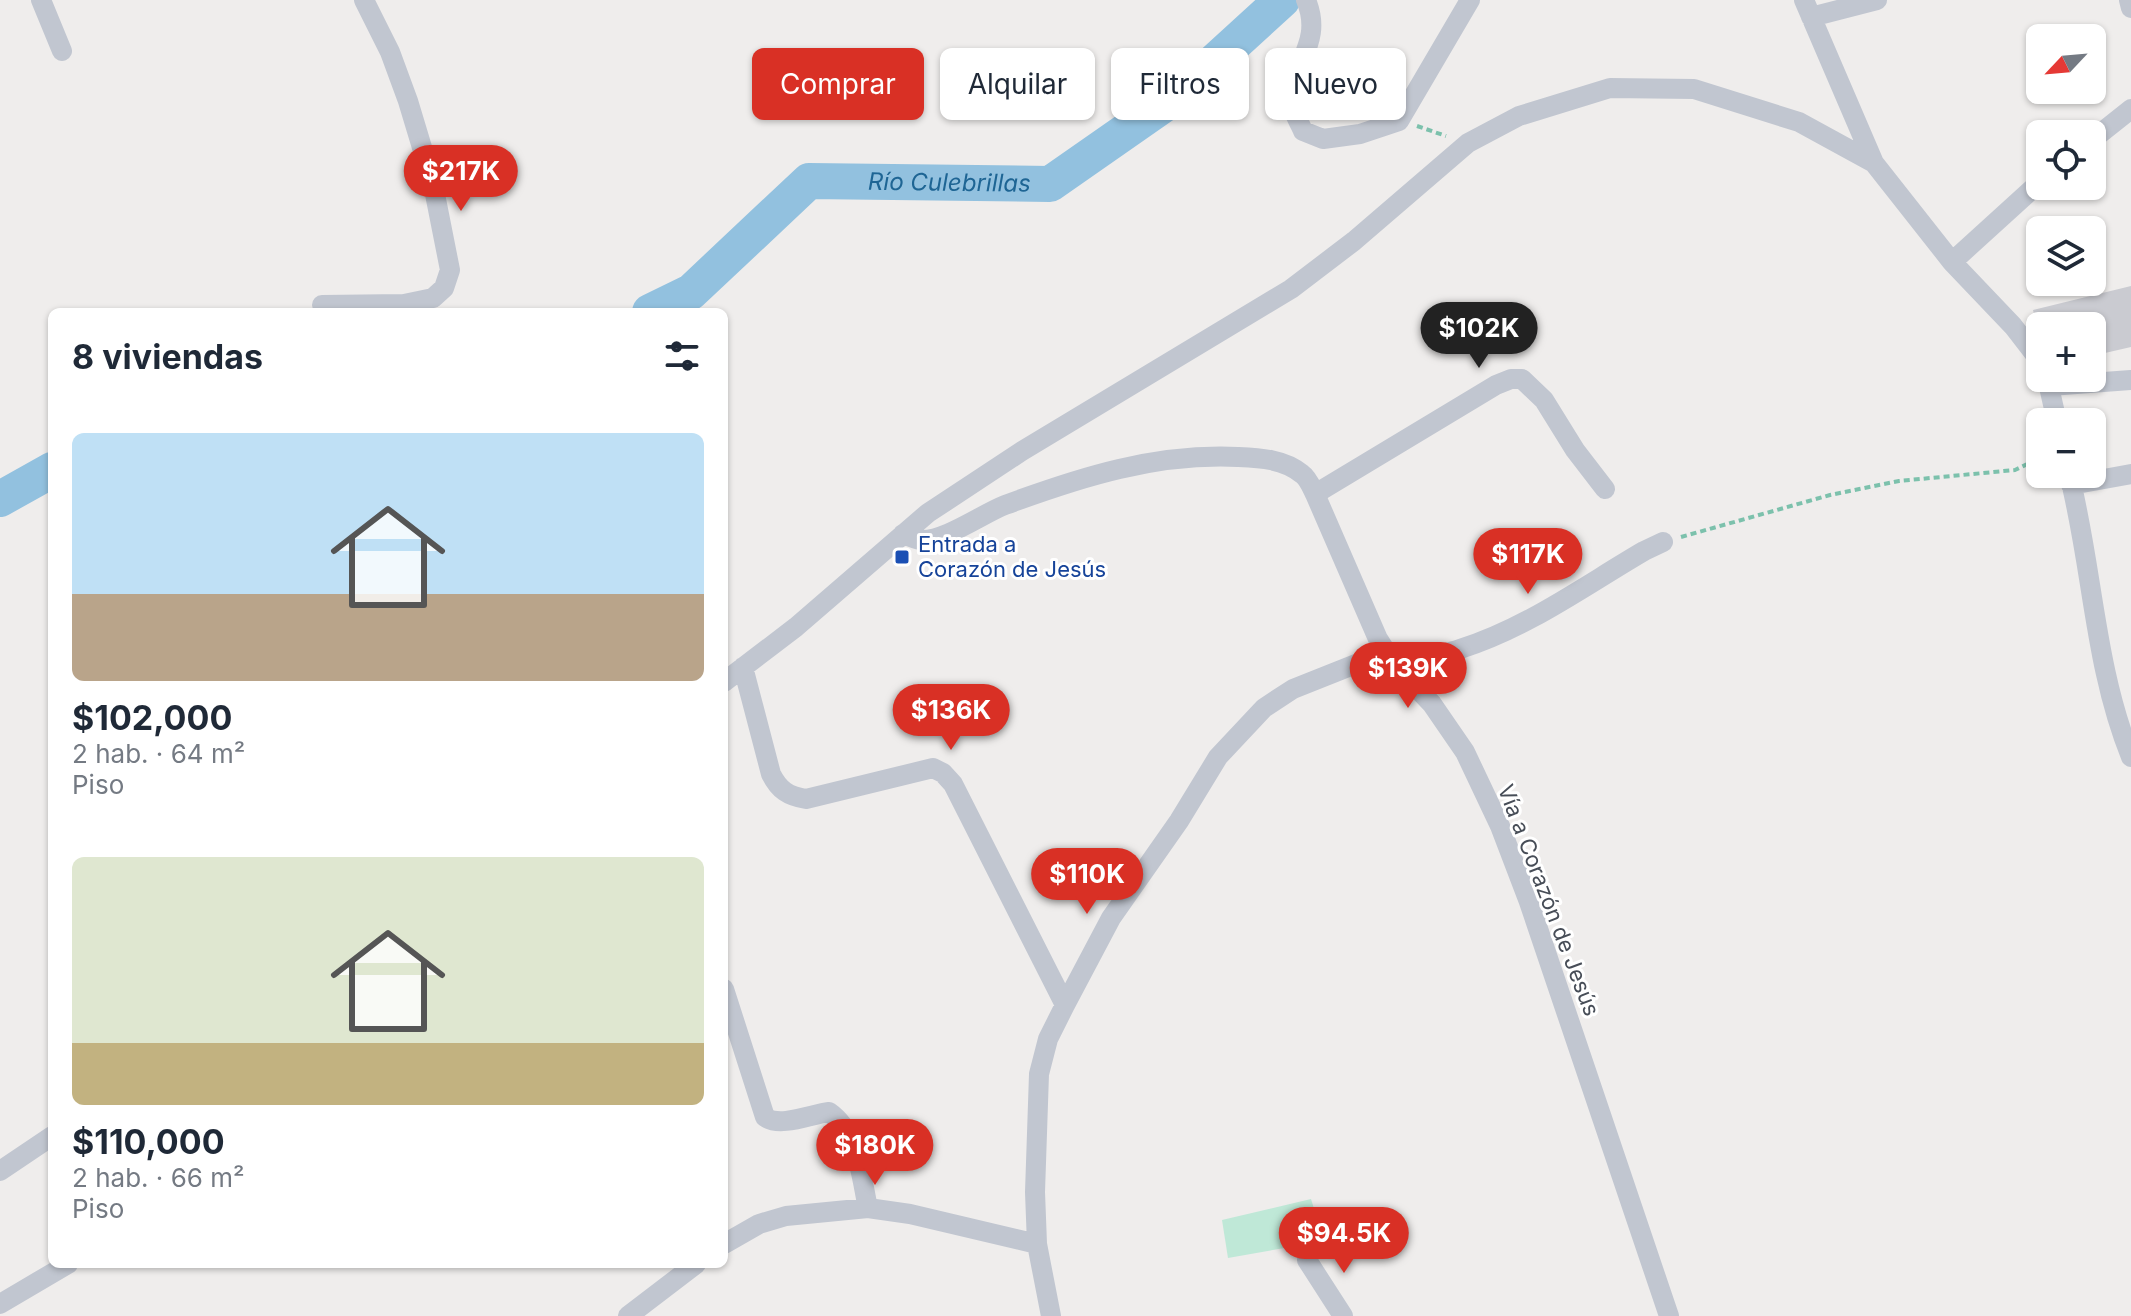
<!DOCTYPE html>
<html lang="es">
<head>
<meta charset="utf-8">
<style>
  :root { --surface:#fff; --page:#f2f2f3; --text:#1f2937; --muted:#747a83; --accent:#d93025 }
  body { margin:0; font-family:Inter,sans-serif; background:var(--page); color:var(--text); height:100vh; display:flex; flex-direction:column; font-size:30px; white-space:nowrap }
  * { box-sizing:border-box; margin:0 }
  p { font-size:26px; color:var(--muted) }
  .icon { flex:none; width:44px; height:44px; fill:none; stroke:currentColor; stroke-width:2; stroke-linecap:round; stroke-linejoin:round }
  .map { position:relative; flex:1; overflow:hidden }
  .side { position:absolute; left:48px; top:308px; width:680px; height:960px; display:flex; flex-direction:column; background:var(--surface); border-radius:12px; box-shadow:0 2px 6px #0004 }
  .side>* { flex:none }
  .hud { position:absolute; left:752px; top:48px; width:760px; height:72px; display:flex; gap:16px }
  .needle { width:52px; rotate:244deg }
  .controls { position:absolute; left:2026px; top:24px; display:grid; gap:16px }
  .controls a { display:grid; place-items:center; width:80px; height:80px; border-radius:12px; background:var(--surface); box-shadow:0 2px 6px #0004; font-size:40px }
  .price { position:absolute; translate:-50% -68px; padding:0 18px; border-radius:28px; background:var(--accent); color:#fff; font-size:26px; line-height:52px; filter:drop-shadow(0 2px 4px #0008) }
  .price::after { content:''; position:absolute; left:50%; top:48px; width:24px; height:18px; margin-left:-12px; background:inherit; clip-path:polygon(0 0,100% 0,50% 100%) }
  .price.selected { background:#222; color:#fff }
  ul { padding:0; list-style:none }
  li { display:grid; align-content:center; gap:16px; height:424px; padding:0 24px }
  li span { display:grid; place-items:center; height:248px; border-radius:12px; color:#555 }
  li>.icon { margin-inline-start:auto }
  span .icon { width:144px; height:144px; fill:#fffc; stroke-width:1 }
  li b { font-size:34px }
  h2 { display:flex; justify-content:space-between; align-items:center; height:96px; padding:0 24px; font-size:34px }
  .tag { padding:0 28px; border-radius:12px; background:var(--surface); box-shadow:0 2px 6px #0004; font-size:28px; line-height:72px }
  .tag.selected { background:var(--accent); color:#fff }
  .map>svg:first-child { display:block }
  .green { fill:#bfe8d7 }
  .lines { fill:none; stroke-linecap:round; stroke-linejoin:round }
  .river { stroke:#92c1df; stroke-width:36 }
  .building { fill:#cacbd1 }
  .path { stroke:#7cc1ac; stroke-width:4; stroke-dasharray:6 4; stroke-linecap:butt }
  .street { stroke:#c1c6d0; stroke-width:20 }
  .transit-dot { fill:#1a4fb4; stroke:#fff; stroke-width:3 }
  .labels { text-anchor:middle; stroke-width:6; stroke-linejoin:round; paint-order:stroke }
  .transit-label { font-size:22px; fill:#164399; stroke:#fff; text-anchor:start }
  .street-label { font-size:22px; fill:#474d57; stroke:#fff }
  .water-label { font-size:24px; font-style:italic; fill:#1e6594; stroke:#fff }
</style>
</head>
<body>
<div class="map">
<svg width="2131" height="1316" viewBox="0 0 2131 1316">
  <rect width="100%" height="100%" fill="#efedec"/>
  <path class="green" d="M1311,1199l13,42 -96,17 -6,-38z"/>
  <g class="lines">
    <g class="river">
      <path id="s1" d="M650,312l41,-20 118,-111 241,3 129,-90 103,-94"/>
      <path d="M0,499l52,-29"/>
    </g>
  </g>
  <path class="building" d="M2131,286v61l-39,9v-30h-55l-4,-16z"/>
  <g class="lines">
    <path class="path" d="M1417,126l29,10
      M1681,537l149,-42 69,-14 116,-11 25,-12"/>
    <path class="street" d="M41,0l21,51
      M1306,0c18,43 -15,63 -14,102 0,10 8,21 11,29l20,8 37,-5 39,-13 71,-121
      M1804,0l70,163
      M2129,0l2,8
      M1811,17l66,-17
      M2092,140l39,-31
      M1952,262l88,-80
      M322,305l82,-1 29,-6 11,-10 6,-18 -17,-86 -25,-83 -18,-49 -26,-52
      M2047,378l10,44
      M2050,386l81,-6
      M2069,474c24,94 25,192 62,283
      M2071,485l60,-11
      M1315,494l181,-109 15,-6h11l22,21 31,50 30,39
      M903,534c5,2 12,5 18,6 24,1 61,-26 84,-35 76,-28 151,-52 233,-48 22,1 46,2 64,17 6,4 10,14 13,20l63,145 16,25 38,40 33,48 35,74 29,76 140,414
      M1394,664c22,-5 45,-8 66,-15 67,-21 124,-63 184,-98l19,-9
      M743,667l28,107c8,16 17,22 35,25l127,-31 10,5 10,11 112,221
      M724,682l72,-55 132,-114 94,-62 269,-162 63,-48 114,-98 51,-27 91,-28 84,1 105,33 75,41 78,99 61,64 27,35
      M724,989l41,128c15,11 47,-3 64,-5 29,20 32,64 39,96
      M0,1171l52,-35
      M724,1244l35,-20 27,-8 82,-8 42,6 127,30
      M1307,1260l36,56
      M0,1304l68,-40
      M628,1316l68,-52
      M1051,1316l-14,-72 -2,-52 4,-118 9,-35 17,-34 46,-87 68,-97 39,-64 46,-49 29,-19 93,-37"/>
  </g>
  <rect class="transit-dot" x="894" y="549" width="16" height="16" rx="4"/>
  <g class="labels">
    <g class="transit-label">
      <text x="918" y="552">Entrada a<tspan x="918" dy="25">Corazón de Jesús</tspan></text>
    </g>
    <g class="street-label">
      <text transform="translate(1549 900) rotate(69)" y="8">Vía a Corazón de Jesús</text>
    </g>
    <g class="water-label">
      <text dy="8" stroke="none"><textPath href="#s1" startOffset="348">Río Culebrillas</textPath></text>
    </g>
  </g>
</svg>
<div class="controls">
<a><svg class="needle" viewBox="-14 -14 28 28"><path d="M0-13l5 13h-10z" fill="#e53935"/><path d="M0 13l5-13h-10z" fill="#747a83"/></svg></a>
<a><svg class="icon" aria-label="locate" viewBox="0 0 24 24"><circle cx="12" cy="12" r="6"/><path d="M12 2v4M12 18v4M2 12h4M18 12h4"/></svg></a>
<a><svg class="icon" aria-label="layers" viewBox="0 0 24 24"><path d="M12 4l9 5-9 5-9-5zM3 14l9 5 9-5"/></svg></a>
<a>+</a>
<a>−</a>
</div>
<b class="price" style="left:461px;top:213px">$217K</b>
<b class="price selected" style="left:1479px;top:370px">$102K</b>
<b class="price" style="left:1528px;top:596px">$117K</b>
<b class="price" style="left:1408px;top:710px">$139K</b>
<b class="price" style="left:951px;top:752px">$136K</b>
<b class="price" style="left:1087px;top:916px">$110K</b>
<b class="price" style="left:875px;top:1187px">$180K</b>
<b class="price" style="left:1344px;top:1275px">$94.5K</b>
<div class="hud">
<a class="tag selected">Comprar</a>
<a class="tag">Alquilar</a>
<a class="tag">Filtros</a>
<a class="tag">Nuevo</a>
</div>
<section class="side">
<h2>8 viviendas<svg class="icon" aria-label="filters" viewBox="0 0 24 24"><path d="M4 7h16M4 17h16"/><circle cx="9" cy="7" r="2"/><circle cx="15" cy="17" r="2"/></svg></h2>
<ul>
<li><span style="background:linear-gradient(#bfe0f5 65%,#b9a48a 0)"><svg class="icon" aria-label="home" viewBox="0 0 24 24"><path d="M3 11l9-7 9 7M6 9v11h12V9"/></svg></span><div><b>$102,000</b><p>2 hab. · 64 m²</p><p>Piso</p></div></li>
<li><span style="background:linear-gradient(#dfe7d0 75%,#c2b280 0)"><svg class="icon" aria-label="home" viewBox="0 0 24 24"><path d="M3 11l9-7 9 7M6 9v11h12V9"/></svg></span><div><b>$110,000</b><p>2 hab. · 66 m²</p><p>Piso</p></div></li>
</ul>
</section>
</div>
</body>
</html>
